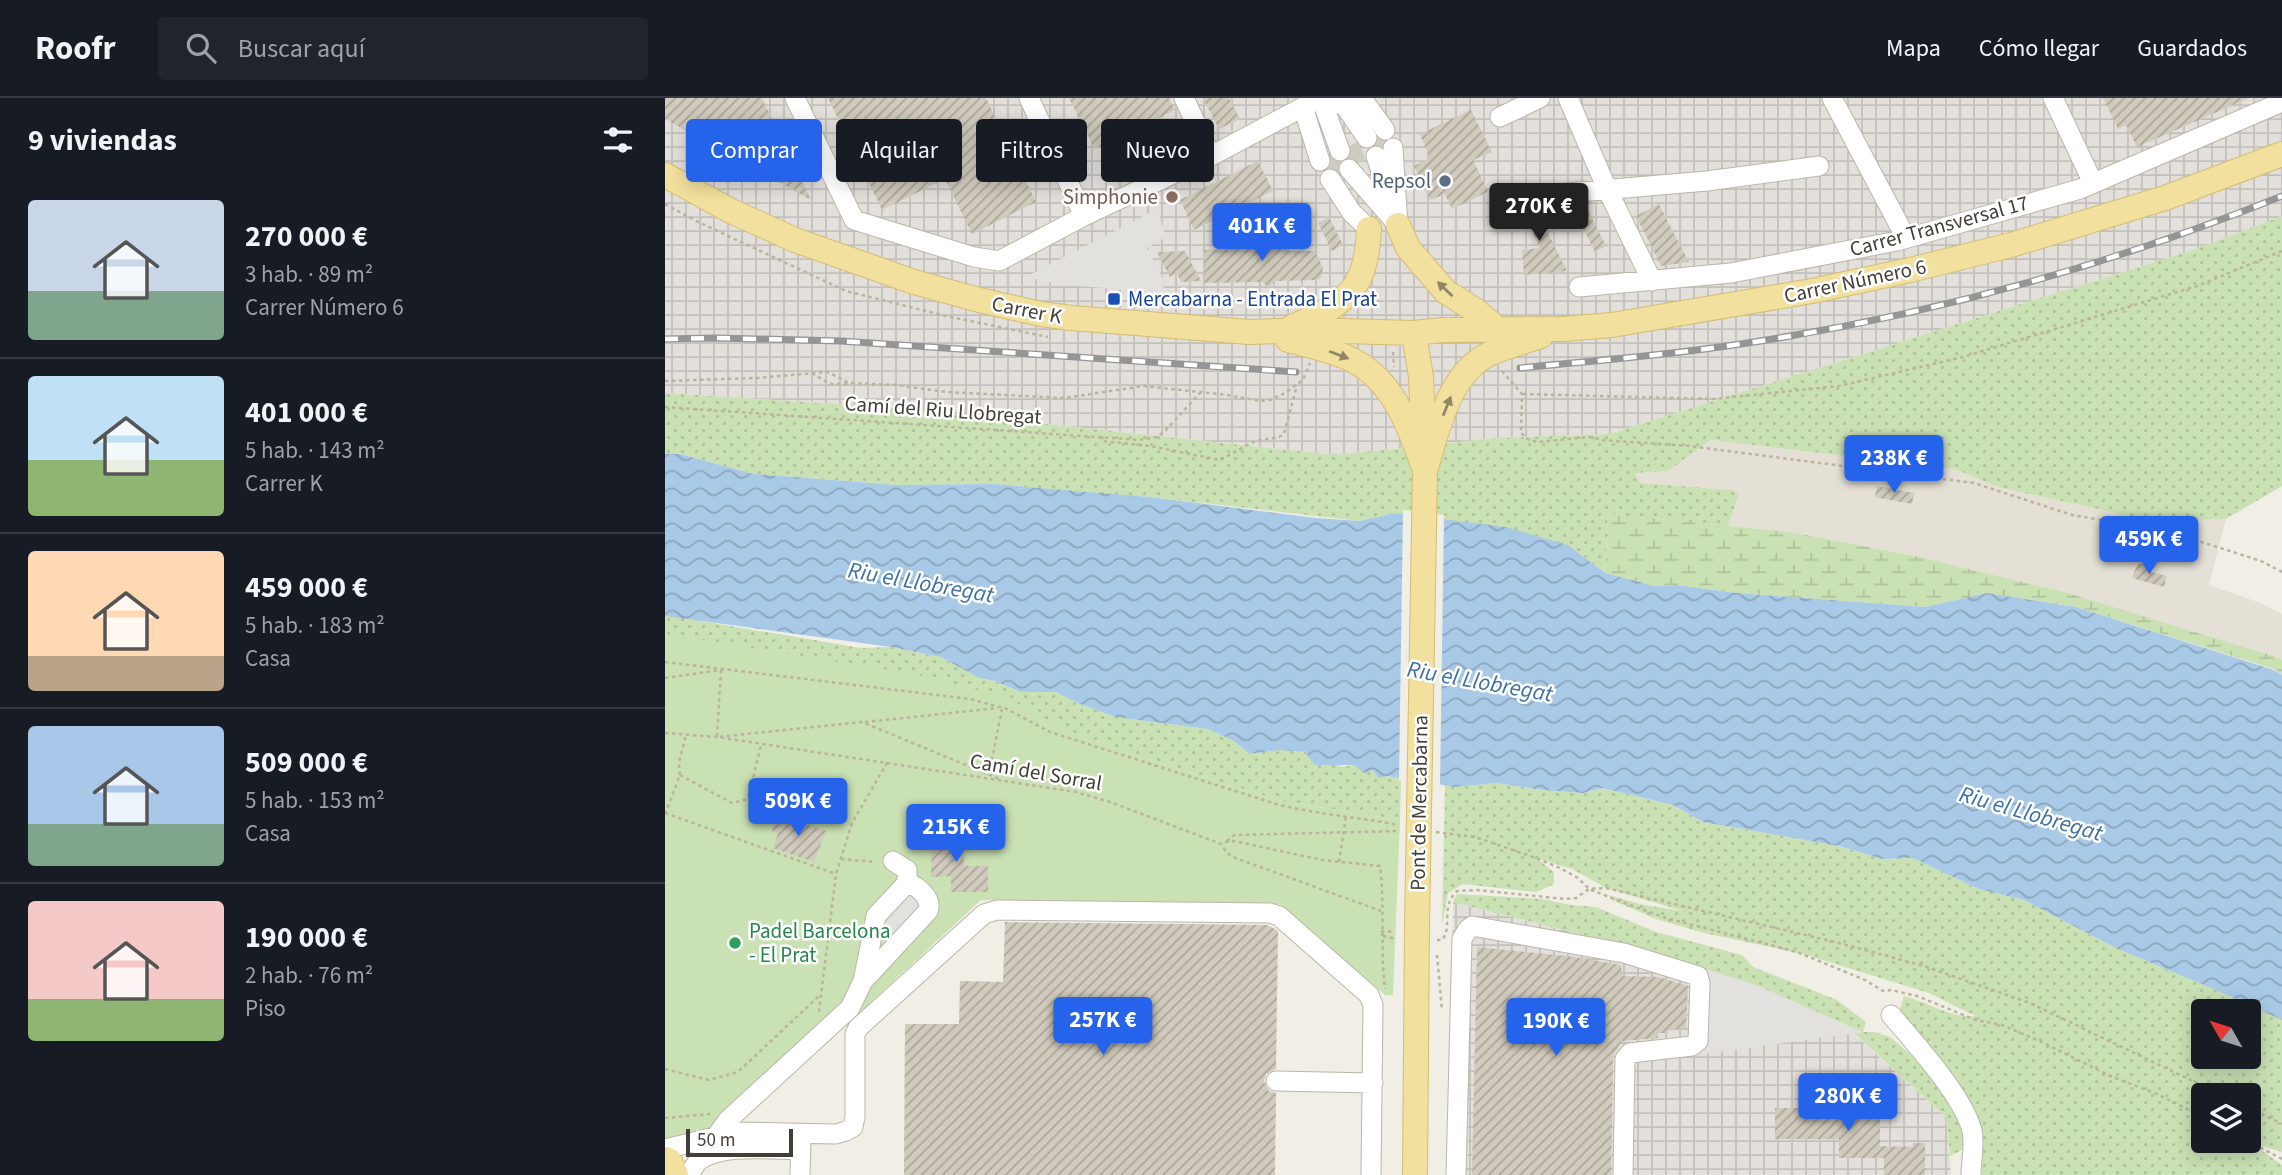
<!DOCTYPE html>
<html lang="es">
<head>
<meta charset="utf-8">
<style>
  :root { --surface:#171b24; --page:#20242c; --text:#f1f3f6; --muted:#9ea1a6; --line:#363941; --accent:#2563eb }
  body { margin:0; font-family:"Source Sans 3",sans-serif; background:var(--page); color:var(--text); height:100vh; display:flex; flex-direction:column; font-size:26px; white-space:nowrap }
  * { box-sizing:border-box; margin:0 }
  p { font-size:23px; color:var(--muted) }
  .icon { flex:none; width:38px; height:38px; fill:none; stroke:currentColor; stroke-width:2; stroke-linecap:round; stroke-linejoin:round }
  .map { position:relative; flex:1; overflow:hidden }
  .sheet { display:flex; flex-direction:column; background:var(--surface); width:665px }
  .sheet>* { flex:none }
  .hud { position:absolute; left:21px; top:21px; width:665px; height:63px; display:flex; gap:14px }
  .needle { width:46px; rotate:309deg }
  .buttons { position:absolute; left:1526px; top:901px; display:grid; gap:14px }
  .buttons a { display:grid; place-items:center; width:70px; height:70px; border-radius:7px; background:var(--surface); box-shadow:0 4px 18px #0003; font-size:35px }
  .scale { position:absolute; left:21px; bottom:18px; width:107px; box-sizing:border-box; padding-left:7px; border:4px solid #433f36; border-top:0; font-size:19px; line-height:24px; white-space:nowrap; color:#433f36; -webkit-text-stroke:5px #fff; paint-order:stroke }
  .price { position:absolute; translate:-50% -60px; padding:0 16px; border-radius:7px; background:var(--accent); color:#fff; font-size:23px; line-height:46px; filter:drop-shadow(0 2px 4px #0008) }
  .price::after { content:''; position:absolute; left:50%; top:42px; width:21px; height:16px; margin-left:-10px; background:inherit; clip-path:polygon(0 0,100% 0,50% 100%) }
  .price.active { background:#222; color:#fff }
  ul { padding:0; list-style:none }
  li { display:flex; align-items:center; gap:21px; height:175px; padding:0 28px }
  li+li { border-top:2px solid var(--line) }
  li span { display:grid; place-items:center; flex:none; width:196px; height:140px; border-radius:7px; color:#555 }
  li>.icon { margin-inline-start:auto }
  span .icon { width:84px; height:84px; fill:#fffc; stroke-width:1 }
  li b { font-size:30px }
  h2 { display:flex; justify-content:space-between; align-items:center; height:84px; padding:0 28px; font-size:30px }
  .pill { padding:0 24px; border-radius:7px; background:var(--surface); box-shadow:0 4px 18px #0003; font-size:24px; line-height:63px }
  .pill.active { background:var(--accent); color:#fff }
  header { display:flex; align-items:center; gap:42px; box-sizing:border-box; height:98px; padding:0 35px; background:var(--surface); border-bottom:2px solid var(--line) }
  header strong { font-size:33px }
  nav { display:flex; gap:38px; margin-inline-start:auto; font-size:24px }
  .search { width:490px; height:63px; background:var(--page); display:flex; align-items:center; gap:18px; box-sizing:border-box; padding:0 24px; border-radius:7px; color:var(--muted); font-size:26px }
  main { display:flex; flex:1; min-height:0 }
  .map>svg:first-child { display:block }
  .residential { fill:#e4e0d5 }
  .industrial { fill:url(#industrial-grid) }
  .grass { fill:url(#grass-dots); fill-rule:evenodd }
  .wetland { fill:url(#wetland-marsh) }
  .park { fill:#cae1b4 }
  .parking { fill:#e3e1de }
  .water { fill:url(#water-waves) }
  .pier { fill:#f1eee6 }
  .building { fill:url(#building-hatch) }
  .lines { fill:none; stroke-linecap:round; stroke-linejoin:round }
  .minor-tunnel { stroke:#cecbc3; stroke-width:19; stroke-dasharray:19 10; stroke-linecap:butt }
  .minor-casing { stroke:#bbb6aa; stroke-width:21 }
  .major-casing { stroke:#d5bd70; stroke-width:26 }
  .path { stroke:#bbb39d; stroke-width:2.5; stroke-dasharray:3.5 3.5; stroke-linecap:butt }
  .minor { stroke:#fff; stroke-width:19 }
  .major { stroke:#f2e09e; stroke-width:24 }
  .rail-casing { stroke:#959595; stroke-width:7 }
  .rail { stroke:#fff; stroke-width:4.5; stroke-dasharray:13; stroke-linecap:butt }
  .major-bridge-casing { stroke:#d5bd70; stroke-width:26; stroke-linecap:butt }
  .major-bridge { stroke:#f2e09e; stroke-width:24 }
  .oneway { fill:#928765 }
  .service-dot { fill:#5c6f8a; stroke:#fff; stroke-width:2.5 }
  .education-dot { fill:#8d6e63; stroke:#fff; stroke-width:2.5 }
  .transit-dot { fill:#1a4fb4; stroke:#fff; stroke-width:2.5 }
  .leisure-dot { fill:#2e9e5b; stroke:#fff; stroke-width:2.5 }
  .labels { text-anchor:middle; stroke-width:5; stroke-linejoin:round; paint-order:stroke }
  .service-label { font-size:21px; fill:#4e5e75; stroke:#fff; text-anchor:end }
  .education-label { font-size:21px; fill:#785e54; stroke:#fff; text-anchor:end }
  .street-label { font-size:21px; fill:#433f36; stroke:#fff }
  .transit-label { font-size:21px; fill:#164399; stroke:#fff; text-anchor:start }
  .leisure-label { font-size:21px; fill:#27864d; stroke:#fff; text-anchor:start }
  .water-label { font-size:23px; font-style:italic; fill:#3c71a2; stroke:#fff }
</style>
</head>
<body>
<header>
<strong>Roofr</strong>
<div class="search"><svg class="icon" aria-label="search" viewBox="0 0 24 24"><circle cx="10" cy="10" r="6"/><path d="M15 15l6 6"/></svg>Buscar aquí</div>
<nav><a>Mapa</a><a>Cómo llegar</a><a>Guardados</a></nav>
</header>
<main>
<section class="sheet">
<h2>9 viviendas<svg class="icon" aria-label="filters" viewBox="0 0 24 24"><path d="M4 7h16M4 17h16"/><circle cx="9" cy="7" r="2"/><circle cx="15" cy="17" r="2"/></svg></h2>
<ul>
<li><span style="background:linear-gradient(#c9d6e8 65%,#7fa58c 0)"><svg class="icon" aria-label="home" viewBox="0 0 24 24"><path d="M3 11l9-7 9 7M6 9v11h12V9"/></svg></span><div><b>270 000 €</b><p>3 hab. · 89 m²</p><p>Carrer Número 6</p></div></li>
<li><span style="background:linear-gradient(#bfe0f5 60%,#8fb573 0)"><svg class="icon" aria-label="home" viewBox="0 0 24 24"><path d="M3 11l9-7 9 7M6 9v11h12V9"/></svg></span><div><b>401 000 €</b><p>5 hab. · 143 m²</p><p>Carrer K</p></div></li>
<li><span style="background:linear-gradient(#ffd9b3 75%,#b9a48a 0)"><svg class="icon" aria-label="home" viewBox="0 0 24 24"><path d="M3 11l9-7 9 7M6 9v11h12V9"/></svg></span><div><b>459 000 €</b><p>5 hab. · 183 m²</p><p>Casa</p></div></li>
<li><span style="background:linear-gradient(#a9c7e8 70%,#7fa58c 0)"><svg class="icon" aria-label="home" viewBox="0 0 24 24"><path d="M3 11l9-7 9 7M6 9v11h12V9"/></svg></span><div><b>509 000 €</b><p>5 hab. · 153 m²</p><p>Casa</p></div></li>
<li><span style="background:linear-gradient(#f6c9c9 70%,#8fb573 0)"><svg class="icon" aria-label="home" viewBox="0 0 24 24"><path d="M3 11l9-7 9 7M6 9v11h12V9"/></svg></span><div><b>190 000 €</b><p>2 hab. · 76 m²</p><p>Piso</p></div></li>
</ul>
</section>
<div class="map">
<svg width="1617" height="1077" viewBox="0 0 1617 1077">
  <defs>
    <pattern id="industrial-grid" width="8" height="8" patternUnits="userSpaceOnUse" patternTransform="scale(1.75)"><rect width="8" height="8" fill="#e3e0db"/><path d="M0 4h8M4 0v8" fill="none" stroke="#c4c1bd"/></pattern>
    <pattern id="grass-dots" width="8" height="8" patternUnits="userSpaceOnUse" patternTransform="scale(1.75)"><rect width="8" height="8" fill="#cae1b4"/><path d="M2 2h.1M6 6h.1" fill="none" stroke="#afc29b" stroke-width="1.8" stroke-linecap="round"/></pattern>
    <pattern id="wetland-marsh" width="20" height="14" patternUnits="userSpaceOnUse" patternTransform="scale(1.75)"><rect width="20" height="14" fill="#cae1b4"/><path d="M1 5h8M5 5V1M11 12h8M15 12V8" fill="none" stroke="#afc29b"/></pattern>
    <pattern id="water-waves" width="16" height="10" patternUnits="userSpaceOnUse" patternTransform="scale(1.75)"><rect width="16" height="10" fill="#a9cae7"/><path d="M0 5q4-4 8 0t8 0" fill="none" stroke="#8ba5bc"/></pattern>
    <pattern id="building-hatch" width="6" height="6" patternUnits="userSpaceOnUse" patternTransform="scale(1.75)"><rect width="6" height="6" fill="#d1cbbd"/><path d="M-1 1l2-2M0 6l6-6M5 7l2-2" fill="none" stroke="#aba69a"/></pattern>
  </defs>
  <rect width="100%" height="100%" fill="#f1eee6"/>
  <path class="residential" d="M1046,342l244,29 43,18 154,34 74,-2 -17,66 49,17 24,12v46l-214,-67 -148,-36 -130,-25 -62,-6 11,-30 -6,-6 -94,-7 -4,-10 33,-2z"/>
  <path class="industrial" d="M0,0h1617v118l-89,34 -584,184 -111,4 -163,17 -439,-47 -231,-15z
    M788,804l202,51 103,33 105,46 -8,3 91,82 5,58h-504z"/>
  <path class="grass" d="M1617,118v270l-56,33 -74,2 -154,-34 -43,-18 -244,-29 -43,31 -33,2 5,10 93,7 6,5 -11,31 -120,-12 -3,59 -37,-28 -174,-32 -34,8 -210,-24 -157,-13 -96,1 -143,-11 -74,-20h-15v-61l231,15 439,47 163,-17 111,-4 584,-184z
    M0,517l196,33 30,-1 50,10 38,21 16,3 25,11h35l25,12 35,13 93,12 24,11 18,14 29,-4 27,2 36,15 12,-2 19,5 5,8 8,-2 15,2 -1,42 -118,-19 -142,-44 -475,-123z
    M831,685l45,7 42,3 19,-5 71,17 30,17 131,23 48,14 31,-1 66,31 45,11 92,48 102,43 64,29v132l-32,-10 32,23v10h-300v-33l-19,-53 -40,-45 -23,-35 4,-13c24,6 46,22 71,20l-46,-23 -126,-39 -99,-21 -48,-14 -44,-19 -4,-5 36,10 39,6 -77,-23 -34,-19 -36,-11 18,14v12l-18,8 -73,-8 -15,9 -6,33 3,-141 10,2zM1538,914h46v45h-46zM1538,998h46v45h-46z
    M792,796l85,5 29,6 25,2 60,25 86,23 11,12 84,33 29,22 -3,10h12l15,5 36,30 37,61 1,13 -2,9 -12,6 -4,-39 -91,-83 7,-2 -104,-46 -103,-33 -202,-51z"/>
  <path class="wetland" d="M943,416l182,18 130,25 148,36 211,65 3,2v15l-8,-6 -198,-62 -89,-14 -62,14 -188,-14 -60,-8 -22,1 -50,-13z"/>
  <path class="park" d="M0,536l248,40 96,24 22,14 55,26 54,19 142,44 118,19 -7,175h-8l-106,-91 -298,-4 -123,114 -126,108 -67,22z"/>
  <path class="parking" d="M492,111l9,28 -19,11 16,30 1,20 -45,-9 -56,-4 -37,-8z
    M247,790l13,13 -35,36 -14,-13z
    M1040,871l53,17 105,46 -160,22z"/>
  <path class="water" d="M0,356h15l74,20 143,11 96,-1 157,13 166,21 44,3 34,-8 112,14 62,18 37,28 50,13 22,-1 60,8 188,14 62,-14 89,14 198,63 8,5v345l-64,-29 -102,-43 -92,-48 -45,-11 -66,-31 -31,1 -43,-13 -136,-24 -30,-17 -71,-17 -19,5 -41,-3 -46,-7 -41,4 -68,-11 -9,2 -5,-8 -9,3 -10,-8h-39l-10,-13 -26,-2 -29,4 -18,-14 -24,-11 -93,-12 -35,-13 -25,-12h-35l-25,-11 -16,-3 -38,-21 -50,-10 -226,-31z"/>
  <path class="pier" d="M738,412l41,5 -4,273 -41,-7z"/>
  <path class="building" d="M0,0h97l49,102 -146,-81z
    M163,0h158l50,104 -64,32 -27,-55 -63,31z
    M404,0h100l6,12 -80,39z
    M538,0h26l11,21 -21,10z
    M1438,0h146l-112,49 -11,-22 -8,4z
    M806,12l21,42 -19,8 15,32 -36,17 -7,-15 -15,6 -16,-34 16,-8 -10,-24z
    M593,63l15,30 -79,39 -14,-30z
    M862,93l40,80 -43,4 -2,-25 18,-2 -25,-51z
    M994,106l11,22 19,36 -28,4 -25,-50z
    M921,108l20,40 -11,6 -20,-40z
    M664,119l14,28 -11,6 -14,-28z
    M624,137v16h26l8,17 -2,10 -6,2 -40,1 -7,7 -5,-6 -58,1 -1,-33 42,-1v-13z
    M520,153l16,30 -20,1 -4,-9 -7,4 -13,-25z
    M1212,388l37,7 -2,11 -37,-7z
    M1473,465l15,5 -2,4 16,4 -3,11 -32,-9z
    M113,716l48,17 -12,31 -41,-14 5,-15 -6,-2z
    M267,734l32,1v33h24v26h-37v-16l-20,1z
    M340,824l263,3 10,6 -2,138 -10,5 -2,7 5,10 7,2 -1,82h-371l1,-151h54l1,-43 43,1z
    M812,849l98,10 46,8 1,11 37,1 29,9 -2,43h-18v4h-10v5l-36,3 -7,11 -2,7 -2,116h-139z
    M1144,995h28v14h43v39l33,1v-4h12v32h-41v-17h-45v-19h-64v-31h34z"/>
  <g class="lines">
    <path class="minor-tunnel" d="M710,36l9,18
      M684,48l9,19
      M665,58l7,19"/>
    <g class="minor-casing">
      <path id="minor" d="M130,0l59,122 120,37 25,4 85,-45 127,-60 109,-58
        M364,0l55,118
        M519,0l27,58
        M656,0l19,53
        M662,0l36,2 22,30
        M903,0l39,91 45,92
        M1167,0l74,140
        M1388,0l40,85
        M665,3l15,5 22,32
        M638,9l17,54
        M835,19l40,-19
        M728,50l5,77
        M711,58l13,41
        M684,71l49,56
        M665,81l22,34 17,16
        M878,97l164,-14 112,-15
        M914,189l152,-14 166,-32 183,-52 202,-87
        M228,763l14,9v13
        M1226,917c24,28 73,82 81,116 3,13 -1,31 -1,44
        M611,983l97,2
        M0,1051l70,-17 101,2 10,-3 7,-4 2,-10v-83l3,-6 126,-114 13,-4 273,3 9,3 90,79 4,10 -2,170
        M33,1063c25,-18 72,-11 103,-11
        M23,1077l40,-55 122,-112 13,-27 13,-65 31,-33c11,3 26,16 21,28l-65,70
        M135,1077l1,-37
        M791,1077l6,-236 6,-10 4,-3 152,27 74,23 2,7 -2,58 -6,5 -62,7 -5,6 -2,116"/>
    </g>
    <g class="major-casing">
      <path id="major" d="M0,77l66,36 64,29 119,42 65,18 62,14 31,4 177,14 57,-2 108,3 28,-3 121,-1 49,-4 200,-34 98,-21 101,-25 154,-47 117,-44
        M733,127l10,23 38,44 29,18 24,20
        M627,229c54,-24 74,-35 77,-98
        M749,235l7,44 3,72
        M623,242c19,5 39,9 58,17 47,20 63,69 79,114
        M760,373c12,-39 23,-97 64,-117 17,-8 35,-12 52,-18
        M0,1061l5,2 6,14
        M750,1077l2,-249"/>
    </g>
    <path class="path" d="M0,106l29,16 152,71 100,25 102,21
      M728,254l1,15
      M837,273l20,23 -1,39 8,7 9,2 51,-5 14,3 86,6 285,37 98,32 95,16 94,30 21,11
      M147,275l18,11h20
      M0,283l91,-3 72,-6 21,11 47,2 50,7 118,6 80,-12 83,9 34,6 9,-1 15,-7 18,-13 7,-17
      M858,296l190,5 126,-13 124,-29 234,-71 85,-35
      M0,309l474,33 18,-3 7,-5 36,-39
      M435,338l2,5 48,5 70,14 35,-19 24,-4 5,-3 13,-49
      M0,564l305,37 37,10 43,23 226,72c39,10 82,13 123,21
      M56,572l-4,67 145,-15 140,58
      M0,580l55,-8
      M200,624l133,-14
      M0,635l52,4 359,55 37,11 108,41 6,9 6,4 148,54
      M324,676l13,-65
      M15,677l52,28 16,-4 13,-54
      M0,715l171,61
      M0,716l15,-39 -1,-13 7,-27
      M771,734l39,5 58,20 27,11 18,10 11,11 30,12 47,17 131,34 68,28 18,11 8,-1 26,6 59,24 26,5 40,17 66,33 49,19 46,23
      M562,743l7,-6 166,-4
      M560,744l9,-1 88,19 58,6c5,41 0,82 5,123
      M176,761l35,3
      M674,764l7,-46
      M716,833l14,1
      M718,838l13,3
      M772,842h5c11,-13 -2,-33 15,-49l20,-1 88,9 11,-1 13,-9 17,-1 229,54 89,24 106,37 194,93
      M772,857l5,56
      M154,914l17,-138 16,-51 35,-60
      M0,971l44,11 29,-8 83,-78
      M1584,1010l33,16
      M0,1020l45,-4
      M1583,1043l34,18"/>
    <use href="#minor" class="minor"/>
    <use href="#major" class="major"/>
    <g class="rail-casing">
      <path id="rail" d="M0,241l52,-1 124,3 455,31
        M855,270c62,-6 123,-11 185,-19 197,-26 393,-79 577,-153"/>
    </g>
    <use href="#rail" class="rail"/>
    <g class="major-bridge-casing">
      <path id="major-bridge" d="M752,828l8,-455"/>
    </g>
    <use href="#major-bridge" class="major-bridge"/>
  </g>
  <defs><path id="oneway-solid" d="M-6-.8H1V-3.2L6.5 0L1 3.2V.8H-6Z" transform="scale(1.75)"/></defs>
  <g class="oneway">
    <use href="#oneway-solid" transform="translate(780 191) rotate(-136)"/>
    <use href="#oneway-solid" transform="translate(674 257) rotate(21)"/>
    <use href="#oneway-solid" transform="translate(782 308) rotate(-68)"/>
  </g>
  <circle class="service-dot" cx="780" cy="83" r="7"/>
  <circle class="education-dot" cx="507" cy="99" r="7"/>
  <rect class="transit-dot" x="442" y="194" width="14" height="14" rx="3.5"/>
  <circle class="leisure-dot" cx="70" cy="845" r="7"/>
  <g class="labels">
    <g class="service-label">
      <text x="766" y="90">Repsol</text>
    </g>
    <g class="education-label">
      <text x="493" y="106">Simphonie</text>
    </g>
    <g class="street-label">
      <text transform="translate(1274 128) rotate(-15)" y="7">Carrer Transversal 17</text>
      <text transform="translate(1190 183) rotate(-12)" y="7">Carrer Número 6</text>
      <text transform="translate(362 212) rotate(11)" y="7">Carrer K</text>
      <text transform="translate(278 312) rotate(4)" y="7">Camí del Riu Llobregat</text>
      <text transform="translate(371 674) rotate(10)" y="7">Camí del Sorral</text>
      <text transform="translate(754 705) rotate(-89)" y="7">Pont de Mercabarna</text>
    </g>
    <g class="transit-label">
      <text x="463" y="208">Mercabarna - Entrada El Prat</text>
    </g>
    <g class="leisure-label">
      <text x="84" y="840">Padel Barcelona<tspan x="84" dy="24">- El Prat</tspan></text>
    </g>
    <g class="water-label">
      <text transform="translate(256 484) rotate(10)" y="8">Riu el Llobregat</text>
      <text transform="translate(815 583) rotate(10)" y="8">Riu el Llobregat</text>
      <text transform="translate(1366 715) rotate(16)" y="8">Riu el Llobregat</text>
    </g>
  </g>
</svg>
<div class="buttons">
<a><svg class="needle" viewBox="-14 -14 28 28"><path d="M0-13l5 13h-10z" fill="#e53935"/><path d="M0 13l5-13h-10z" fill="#9ea1a6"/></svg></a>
<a><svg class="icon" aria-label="layers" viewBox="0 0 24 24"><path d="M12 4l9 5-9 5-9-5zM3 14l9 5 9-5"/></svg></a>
</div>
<div class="scale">50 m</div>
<b class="price active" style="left:874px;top:145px">270K €</b>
<b class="price" style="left:597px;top:165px">401K €</b>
<b class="price" style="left:1229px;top:397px">238K €</b>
<b class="price" style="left:1484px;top:478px">459K €</b>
<b class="price" style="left:133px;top:740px">509K €</b>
<b class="price" style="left:291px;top:766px">215K €</b>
<b class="price" style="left:438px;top:959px">257K €</b>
<b class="price" style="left:891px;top:960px">190K €</b>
<b class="price" style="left:1183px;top:1035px">280K €</b>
<div class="hud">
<a class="pill active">Comprar</a>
<a class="pill">Alquilar</a>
<a class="pill">Filtros</a>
<a class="pill">Nuevo</a>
</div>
</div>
</main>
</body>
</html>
